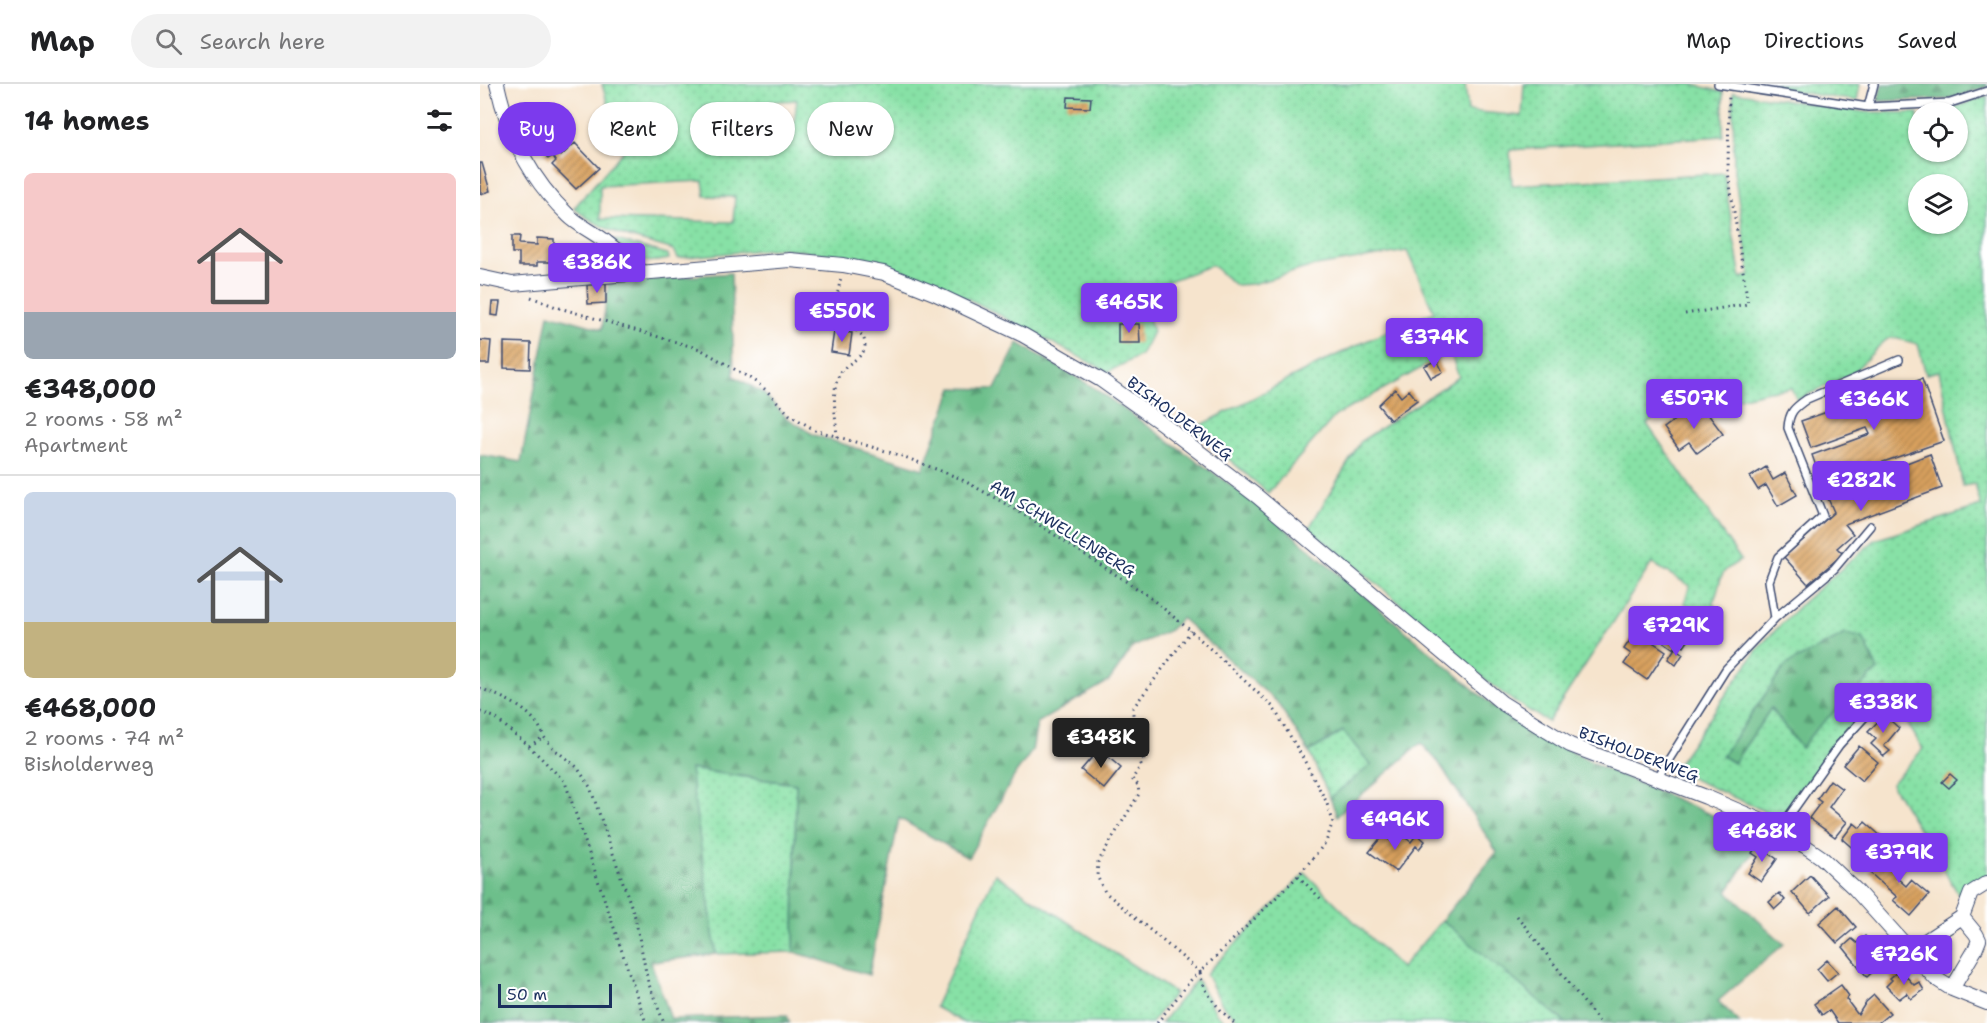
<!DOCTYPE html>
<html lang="en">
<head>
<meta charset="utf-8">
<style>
  :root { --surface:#fff; --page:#f2f2f2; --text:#202124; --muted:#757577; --line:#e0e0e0; --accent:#7c3aed }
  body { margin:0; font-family:"Shantell Sans",sans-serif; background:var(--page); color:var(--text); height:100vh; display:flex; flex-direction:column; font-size:22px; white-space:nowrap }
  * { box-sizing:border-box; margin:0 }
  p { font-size:20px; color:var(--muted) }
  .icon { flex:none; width:33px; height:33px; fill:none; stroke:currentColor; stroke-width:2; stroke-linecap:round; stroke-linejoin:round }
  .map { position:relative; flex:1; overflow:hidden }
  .sheet { display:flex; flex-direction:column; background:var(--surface); width:480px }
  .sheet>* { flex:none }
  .banner { position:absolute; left:18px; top:18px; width:570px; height:54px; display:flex; gap:12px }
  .fabs { position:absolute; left:1428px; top:18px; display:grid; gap:12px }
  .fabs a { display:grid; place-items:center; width:60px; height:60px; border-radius:50%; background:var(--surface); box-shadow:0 2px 4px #0004; font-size:30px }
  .scale { position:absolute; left:18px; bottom:15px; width:114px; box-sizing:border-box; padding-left:6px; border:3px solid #1b2f5e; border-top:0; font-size:16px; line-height:21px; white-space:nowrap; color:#1b2f5e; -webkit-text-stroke:4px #fff; paint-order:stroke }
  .price { position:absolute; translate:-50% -51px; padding:0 14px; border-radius:6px; background:var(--accent); color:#fff; font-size:20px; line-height:39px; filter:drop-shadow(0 2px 3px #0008) }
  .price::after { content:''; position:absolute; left:50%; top:36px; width:18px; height:14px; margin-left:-9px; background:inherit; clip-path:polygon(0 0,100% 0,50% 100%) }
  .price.current { background:#222; color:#fff }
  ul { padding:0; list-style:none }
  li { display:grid; align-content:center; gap:12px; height:318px; padding:0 24px }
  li+li { border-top:2px solid var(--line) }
  li span { display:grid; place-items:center; height:186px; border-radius:9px; color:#555 }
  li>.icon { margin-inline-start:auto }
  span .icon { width:108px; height:108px; fill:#fffc; stroke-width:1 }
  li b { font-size:26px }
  h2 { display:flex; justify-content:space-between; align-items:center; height:72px; padding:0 24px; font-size:26px }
  .pill { padding:0 21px; border-radius:27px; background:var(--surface); box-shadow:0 2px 4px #0004; font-size:21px; line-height:54px }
  .pill.current { background:var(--accent); color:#fff }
  header { display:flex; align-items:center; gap:36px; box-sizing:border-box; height:84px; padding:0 30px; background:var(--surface); border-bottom:2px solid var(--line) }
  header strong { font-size:28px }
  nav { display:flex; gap:33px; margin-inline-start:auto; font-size:21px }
  .search { width:420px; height:54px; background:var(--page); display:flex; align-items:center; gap:15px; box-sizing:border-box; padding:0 21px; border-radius:33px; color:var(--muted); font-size:22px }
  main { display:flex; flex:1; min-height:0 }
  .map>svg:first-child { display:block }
  .grass { fill:url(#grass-dots); stroke:#518882; stroke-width:1.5; fill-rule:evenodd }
  .forest { fill:url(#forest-firs); stroke:#447774; stroke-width:1.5 }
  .building { fill:url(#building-hatch) }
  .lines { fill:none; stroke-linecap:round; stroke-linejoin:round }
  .service-casing { stroke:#3c4a6f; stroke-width:10 }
  .minor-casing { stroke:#3c4a6f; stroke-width:16 }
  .path { stroke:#3c4a6f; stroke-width:3; stroke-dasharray:1.5 4.5; stroke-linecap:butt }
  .service { stroke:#fff; stroke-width:7 }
  .minor { stroke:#fff; stroke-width:14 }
  .labels { text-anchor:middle; stroke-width:4.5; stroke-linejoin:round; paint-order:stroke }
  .street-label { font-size:16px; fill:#1b2f5e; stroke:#fff }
</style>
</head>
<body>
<header>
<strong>Map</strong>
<div class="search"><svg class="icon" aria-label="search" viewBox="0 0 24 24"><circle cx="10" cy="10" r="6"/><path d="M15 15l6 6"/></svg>Search here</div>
<nav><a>Map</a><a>Directions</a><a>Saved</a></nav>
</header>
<main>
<section class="sheet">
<h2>14 homes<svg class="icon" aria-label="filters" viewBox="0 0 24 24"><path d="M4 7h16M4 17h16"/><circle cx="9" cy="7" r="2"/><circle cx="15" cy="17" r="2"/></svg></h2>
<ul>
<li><span style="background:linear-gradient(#f6c9c9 75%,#9aa5b1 0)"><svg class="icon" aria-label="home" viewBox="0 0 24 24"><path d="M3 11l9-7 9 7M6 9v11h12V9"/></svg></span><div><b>€348,000</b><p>2 rooms · 58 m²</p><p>Apartment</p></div></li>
<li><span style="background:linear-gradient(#c9d6e8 70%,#c2b280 0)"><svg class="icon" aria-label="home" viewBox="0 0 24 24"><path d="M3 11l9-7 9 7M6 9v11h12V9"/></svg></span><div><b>€468,000</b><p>2 rooms · 74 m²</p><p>Bisholderweg</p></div></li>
</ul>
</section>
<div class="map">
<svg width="1507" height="939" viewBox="0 0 1507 939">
  <defs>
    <pattern id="grass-dots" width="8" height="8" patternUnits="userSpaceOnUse" patternTransform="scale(1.5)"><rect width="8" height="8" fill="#87e1a6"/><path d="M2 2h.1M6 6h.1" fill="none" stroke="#74c191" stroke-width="1.8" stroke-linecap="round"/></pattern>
    <pattern id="forest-firs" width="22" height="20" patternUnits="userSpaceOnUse" patternTransform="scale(1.5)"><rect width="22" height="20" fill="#6dbf8b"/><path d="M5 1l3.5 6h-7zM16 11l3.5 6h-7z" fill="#599c75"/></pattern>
    <pattern id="building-hatch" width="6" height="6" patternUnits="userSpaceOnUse" patternTransform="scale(1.5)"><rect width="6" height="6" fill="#d8a05d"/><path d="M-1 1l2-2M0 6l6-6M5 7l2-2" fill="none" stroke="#ae8350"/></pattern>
  </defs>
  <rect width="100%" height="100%" fill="#fff"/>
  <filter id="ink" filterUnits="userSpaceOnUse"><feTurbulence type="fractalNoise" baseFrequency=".0167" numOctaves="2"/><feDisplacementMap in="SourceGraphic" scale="12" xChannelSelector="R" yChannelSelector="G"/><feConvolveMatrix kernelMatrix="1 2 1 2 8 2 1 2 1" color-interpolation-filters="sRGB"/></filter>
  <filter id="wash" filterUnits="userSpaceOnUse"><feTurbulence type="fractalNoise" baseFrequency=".008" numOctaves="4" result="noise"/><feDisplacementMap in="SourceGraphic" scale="24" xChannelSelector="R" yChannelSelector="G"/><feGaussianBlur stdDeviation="1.35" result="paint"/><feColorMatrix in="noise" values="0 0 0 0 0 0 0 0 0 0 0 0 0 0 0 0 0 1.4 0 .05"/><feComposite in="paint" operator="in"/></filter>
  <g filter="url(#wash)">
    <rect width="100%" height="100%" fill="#f6e4cd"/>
    <path class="grass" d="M122,0h863l3,27 54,5 2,-32h167l32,8v44l-213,14 2,35 212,-12 9,60 8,45 9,-3 -16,-103 -1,-80 132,20 53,1v39h40v-40h-32l24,-3 37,-13v780l-28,19 -68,-111 32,-35 -37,-62 -50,58 -54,74 -109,-49 87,-124 43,-44 72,-62 106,-34 -6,-22 -12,2 -24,-115 -13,3 -8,-30 -27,-7 -9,6 -29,30 -56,27 -6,-12 -23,3 -49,12 -8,-12 -19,2 -45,31 94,136c-5,3 -12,7 -16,11 -8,9 -5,22 -13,32l7,7 -5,9 -30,-16 6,-17 -38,-23 -104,159 -35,-21 -27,-21 -93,-83 -84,-69 52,-87 98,-64 -9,-25 -115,64 -67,77 -74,-64c79,-41 157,-85 240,-117l-27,-61 -97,16 -57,17 -18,1 -23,-20 -70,26 11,41 -12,23 -33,17 -133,-70 -68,-30 -66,-16 -60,-8 -103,10 -4,-8c-36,-11 -71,-17 -100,-42l58,-67 -23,-32zM317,16l-5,41 -89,-1 -1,-34zM223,97l2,15 30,1 -2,25 -133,-3v-33zM1438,100h40v40h-40zM1306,581l28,65 -13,18 -30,-40 -38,55 -11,-7z
      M1264,0h116l-3,17z
      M132,155l56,15 1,5c-32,7 -35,0 -57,-20z
      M863,647l29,34 -42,33 -21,-46z
      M209,685l107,15 -2,168 -78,2z
      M825,789l96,95 41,-48 124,103h-324l-19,-17 -17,-32z
      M515,790l180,119 -24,30h-187l-29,-16z
      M717,895l19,34 11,10h-66z"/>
    <path class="forest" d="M1402,0h104l1,3 -39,12 -70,2z
      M251,189l3,103 29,17 24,25 27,17 109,34 30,-81 42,1 23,-46 73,43 161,114 247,211 100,55 164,71 -36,55 57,52 -66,57 22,22h-174l-124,-103 55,-68 -58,-89 -18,-20 -84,73 -7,-18 41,-33 -28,-34 -34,21 -32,-50 -96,-84 -11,12 -37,17 -24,34 -72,42 -5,28 -16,22 -48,85 -69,-40 -30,157 -75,-23 2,-168 -106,-15 26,185 -65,8 20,57 116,-4 3,8h-310v-568l41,7 28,-148 53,15 7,-46z
      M1365,550l18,4 15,32 -63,60 -14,18 -30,-40 -37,55 -12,-7 64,-91z"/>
    <g id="blocks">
      <path class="building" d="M588,13l23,1 -1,10 -23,-1z
        M79,59l3,5 -3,4 2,4 14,-13 24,25 -23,21 -24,-24 4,-4 -3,-5 -5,3 -4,-7z
        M0,79h2l8,28 -10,3z
        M32,152h8l-1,8 18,1v-7l17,1v23h-17v4h-18v-13h-7z
        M126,200v19l-18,1 -1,-19z
        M12,218h8l-2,14 -7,-1z
        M638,240h21l1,19h-22z
        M354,247l18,2 -3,22 -18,-3z
        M0,256l11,1 -2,23h-9z
        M24,258l27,1 -1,26 -26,-1z
        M957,276l6,12 -12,6 -7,-12z
        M1442,295l22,62 -122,42 -10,-28 58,-21 -3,-6 -56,20 -10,-27z
        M915,305l6,8 8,-7 8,10 -27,20 -12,-15z
        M1212,323l6,8 7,-5 18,24 -26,19 -8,-11 -10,7 -15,-21z
        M1450,370l12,34 -97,36 8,10 -16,14 6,6 -35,30 -24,-27 50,-45 -8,-18z
        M1286,383l7,13 12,-7 12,22 -19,11 -12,-21 -8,5 -8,-13z
        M1204,531l9,7 -6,8 6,4 -9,13 -6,-4 -4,6 -10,-7z
        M1156,547l30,20 -19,29 -23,-16 7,-10 -7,-5z
        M1195,564l8,6 -7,11 -8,-6z
        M1404,631l15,13 -15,18 6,5 -6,5 -13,-12 5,-5 -8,-7z
        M1379,662l19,16 -16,19 -19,-16z
        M619,665l22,19 -17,21 -23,-19z
        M1470,690l7,6 -8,8 -7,-6z
        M1350,696l12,9 -13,18 18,15 -12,15 -26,-19 12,-16 -4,-3z
        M1385,738l17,15 -18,21 -22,-19 12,-16 6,5z
        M937,750l8,7 -6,8 -3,-3 -20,26 -27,-20 14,-17 13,10 7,-9 8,6z
        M1280,757l6,3 -3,5 14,10 -16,23 -13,-9 10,-16 -6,-4z
        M1408,768l17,15 -9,10 10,9 5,-6 18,15 -18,21 -18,-16 4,-3 -28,-25z
        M1330,791l19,21 -19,17 -18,-21z
        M1299,809l6,7 -10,9 -6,-7z
        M1358,822l18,21 -19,16 -18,-20z
        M1385,852l21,24 -19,17 -24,-30 9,-8 5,4z
        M1347,876l11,12 -11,9 -10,-12z
        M1422,888l12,13 5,-3 5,8 -13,9 -4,-6 -8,6 -13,-13 6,-6 -2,-2 6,-5 2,2z
        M1361,901l8,11 -3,3 12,16 8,-13 8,-7 16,18 -12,10h-40l-9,-13 -7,5 -8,-11z"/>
    </g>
  </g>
  <g filter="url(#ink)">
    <use href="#blocks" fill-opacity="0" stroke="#3c4a6f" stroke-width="1.5"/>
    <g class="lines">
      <g class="service-casing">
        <path id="service" d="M1238,0l150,23 82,-4 37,-12
          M1388,23l6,-23
          M1295,534l-6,-37 9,-24 45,-41 -35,-88c1,-16 6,-20 19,-29l92,-39
          M1176,696l70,-111 49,-51 59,-49 36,-43
          M1299,746l60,-85 45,-49"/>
      </g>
      <g class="minor-casing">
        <path id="minor" d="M17,0c11,50 34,96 71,131 11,11 26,17 38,27 12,9 24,19 35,29
          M0,193l32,7 278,-24 53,5 41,8 50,20 89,42 78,45 59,42 98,75 244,206 68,42 136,52 56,24 43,25 16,11 34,32 80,89 17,11 23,-39 4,-10 -3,-6 -14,-17
          M1430,867l52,-34 9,-24 16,-10
          M1472,905l35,14"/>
      </g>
      <path class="path" d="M51,213l25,10 144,42 53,31 13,10 24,25 25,15 87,26 57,22 56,31 132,86 44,36 82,76 30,51 23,43 7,20 -7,21 -28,34 -98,96c3,21 19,37 34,51
        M1205,230l63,-10 -20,-132 1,-78
        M357,353c-1,-18 -7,-50 4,-65 6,-10 24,-14 24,-27 0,-17 -22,-17 -27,-31 -4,-11 1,-26 3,-37
        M0,604c26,11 54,21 64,49
        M0,628l14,5 35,29 36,36 81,241
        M49,662l15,-9 10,12 23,18 13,20 45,130 13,65 16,41
        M818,792l23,23
        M1037,832l83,107
        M677,939l34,-43 9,-8 -95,-80 -8,-16 1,-14 41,-68 -1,-9 -6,-6c30,-41 -1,-36 1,-71l58,-77"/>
      <use href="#service" class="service"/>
      <use href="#minor" class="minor"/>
    </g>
  </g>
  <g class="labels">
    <g class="street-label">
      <text transform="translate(700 334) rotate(37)" y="6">BISHOLDERWEG</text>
      <text transform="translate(583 444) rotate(32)" y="6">AM SCHWELLENBERG</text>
      <text transform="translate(1159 670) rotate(21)" y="6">BISHOLDERWEG</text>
    </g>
  </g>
</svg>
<div class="fabs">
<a><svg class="icon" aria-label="locate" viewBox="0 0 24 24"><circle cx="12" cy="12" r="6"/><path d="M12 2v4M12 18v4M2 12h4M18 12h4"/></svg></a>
<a><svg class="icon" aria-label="layers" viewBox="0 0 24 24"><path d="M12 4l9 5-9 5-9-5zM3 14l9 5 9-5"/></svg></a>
</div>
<div class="scale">50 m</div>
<b class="price" style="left:117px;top:210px">€386K</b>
<b class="price" style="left:649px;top:250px">€465K</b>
<b class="price" style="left:362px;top:259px">€550K</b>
<b class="price" style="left:954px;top:285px">€374K</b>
<b class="price" style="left:1214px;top:346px">€507K</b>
<b class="price" style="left:1394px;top:347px">€366K</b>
<b class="price" style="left:1381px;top:428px">€282K</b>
<b class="price" style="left:1196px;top:573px">€729K</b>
<b class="price" style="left:1403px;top:650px">€338K</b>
<b class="price current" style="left:621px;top:685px">€348K</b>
<b class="price" style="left:915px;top:767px">€496K</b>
<b class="price" style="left:1282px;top:779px">€468K</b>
<b class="price" style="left:1419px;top:800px">€379K</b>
<b class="price" style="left:1424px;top:902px">€726K</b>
<div class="banner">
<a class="pill current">Buy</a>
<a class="pill">Rent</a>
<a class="pill">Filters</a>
<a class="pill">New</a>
</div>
</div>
</main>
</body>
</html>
